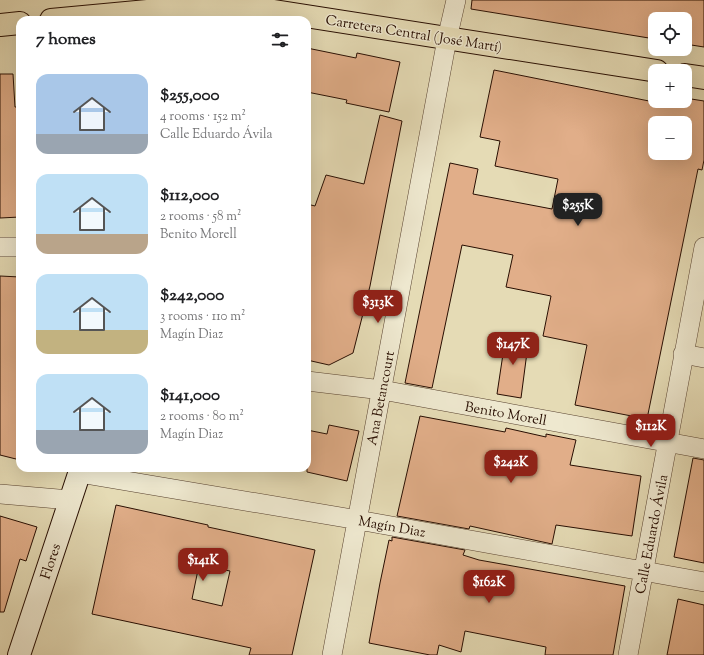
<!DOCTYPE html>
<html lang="en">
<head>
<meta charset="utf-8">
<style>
  :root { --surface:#fff; --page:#f6f6f6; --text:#202124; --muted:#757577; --accent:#8f2418 }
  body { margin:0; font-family:"Sorts Mill Goudy",serif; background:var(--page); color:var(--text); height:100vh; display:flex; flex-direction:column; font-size:15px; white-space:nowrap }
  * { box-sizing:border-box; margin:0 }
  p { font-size:13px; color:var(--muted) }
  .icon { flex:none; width:22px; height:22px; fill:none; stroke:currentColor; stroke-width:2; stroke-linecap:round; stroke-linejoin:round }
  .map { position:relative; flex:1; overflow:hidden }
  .panel { position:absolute; left:16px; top:16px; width:295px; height:456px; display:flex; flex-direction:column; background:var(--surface); border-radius:12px; box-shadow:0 4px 16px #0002 }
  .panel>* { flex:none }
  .tools { position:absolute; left:648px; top:12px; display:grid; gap:8px }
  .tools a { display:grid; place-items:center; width:44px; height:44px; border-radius:8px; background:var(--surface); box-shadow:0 4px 16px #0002; font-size:20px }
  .price { position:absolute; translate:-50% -34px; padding:0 9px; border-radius:8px; background:var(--accent); color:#fff; font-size:13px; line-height:26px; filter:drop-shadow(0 1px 2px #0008) }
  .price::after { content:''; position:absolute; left:50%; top:24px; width:12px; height:9px; margin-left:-6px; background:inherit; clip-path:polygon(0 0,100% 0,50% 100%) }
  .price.selected { background:#222; color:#fff }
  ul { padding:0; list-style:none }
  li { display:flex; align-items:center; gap:12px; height:100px; padding:0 20px }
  li span { display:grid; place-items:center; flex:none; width:112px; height:80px; border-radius:12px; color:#555 }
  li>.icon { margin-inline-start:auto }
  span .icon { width:48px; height:48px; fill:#fffc; stroke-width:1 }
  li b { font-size:17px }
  h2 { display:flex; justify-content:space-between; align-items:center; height:48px; padding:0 20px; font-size:17px }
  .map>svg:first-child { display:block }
  .building { fill:#e1ae89; stroke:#280e02; fill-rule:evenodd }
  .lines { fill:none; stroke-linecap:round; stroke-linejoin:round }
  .street-casing { stroke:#57412f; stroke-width:20 }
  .secondary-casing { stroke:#280e02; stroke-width:24 }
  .highway-casing { stroke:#280e02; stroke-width:24 }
  .street { stroke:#eee8cf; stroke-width:19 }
  .secondary { stroke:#eee8cf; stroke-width:22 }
  .highway { stroke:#e5dbb5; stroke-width:22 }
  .labels { text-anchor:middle; stroke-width:3; stroke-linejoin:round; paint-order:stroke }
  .street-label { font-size:14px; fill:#280e02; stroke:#eee8cf }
</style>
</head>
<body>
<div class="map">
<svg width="704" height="655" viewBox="0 0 704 655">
  <rect width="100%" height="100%" fill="#e5dbb5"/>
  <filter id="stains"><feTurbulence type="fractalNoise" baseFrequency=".005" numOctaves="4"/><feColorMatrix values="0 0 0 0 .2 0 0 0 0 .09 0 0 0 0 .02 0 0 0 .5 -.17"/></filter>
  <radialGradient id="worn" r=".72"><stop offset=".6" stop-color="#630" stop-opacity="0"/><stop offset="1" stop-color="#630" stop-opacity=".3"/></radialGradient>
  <path class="building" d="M472,0h232v47l-19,-3v-25h-30v20l-184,-30z
    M307,48l49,10 1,-5 43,9 -11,50 -43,-9 1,-3 -40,-8z
    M494,70l155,31 1,-9 5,1v8h30v-3l19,3v59l-2,10 -4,-1 -51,250 -72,-14 12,-60 -44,-9 8,-40 -45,-9 7,-32 -51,-10 -30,143 -27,-5 45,-220 28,6 -5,25 79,15 6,-30 -63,-13 5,-25 -20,-4zM655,123h30v30h-30z
    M0,74h13l2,33h5v55h-2l2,55 -20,1z
    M380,115l22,6 -32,165 -17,67 -24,12 -22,-5v-156l8,2 11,-31 38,9z
    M0,276l20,1v183l-20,-5z
    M506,334l23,3 -8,61 -24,-4z
    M420,416l85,16 1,-4 40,9v-3l30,6 -6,25 71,11 -9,60 -76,-11 -4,19 -82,-18 -1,3 -72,-13z
    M329,425l30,6 -12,50 -40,-9v-42l20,4z
    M693,458l11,2v103l-30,-6z
    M116,505l92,20v2l107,23 -23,105h-43l2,-7 -159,-34zM199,565l31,6 -8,35 -30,-7z
    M0,516l37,11 -11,34 -6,-2 -16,53h-4z
    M392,537l73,13 -2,5 16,5 146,26 -12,69h-68l1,-8 -81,-16 -4,21 -22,-7 -2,10h-7l-61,-12 11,-60 9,-43 3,1z
    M678,599l26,6v50h-37z"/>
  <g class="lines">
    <g class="street-casing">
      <path id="street" d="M0,247h20
        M683,354l21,4
        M307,381l75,9 322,59
        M79,473l279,47 346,62
        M0,494l70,6
        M332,655l115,-616 9,-39
        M628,655l76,-408"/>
    </g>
    <g class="secondary-casing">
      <path id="secondary" d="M19,655l62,-187"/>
    </g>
    <g class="highway-casing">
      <path id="highway" d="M51,20l128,-12 69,-1 409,64
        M0,25l20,-2
        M685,75l19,3"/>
    </g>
    <use href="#street" class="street"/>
    <use href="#secondary" class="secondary"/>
    <use href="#highway" class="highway"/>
  </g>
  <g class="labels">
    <g class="street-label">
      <text transform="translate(414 33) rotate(9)" y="5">Carretera Central (José Martí)</text>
      <text transform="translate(380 398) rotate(-79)" y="5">Ana Betancourt</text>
      <text transform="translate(506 413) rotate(10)" y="5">Benito Morell</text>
      <text transform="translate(392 526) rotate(10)" y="5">Magín Diaz</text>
      <text transform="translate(651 534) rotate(-79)" y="5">Calle Eduardo Ávila</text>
      <text transform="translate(50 561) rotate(-72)" y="5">Flores</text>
    </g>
  </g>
  <rect width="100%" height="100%" filter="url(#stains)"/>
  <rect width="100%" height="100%" fill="url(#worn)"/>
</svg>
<div class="tools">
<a><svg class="icon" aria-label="locate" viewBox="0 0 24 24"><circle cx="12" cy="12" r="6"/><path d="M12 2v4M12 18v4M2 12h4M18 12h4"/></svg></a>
<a>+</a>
<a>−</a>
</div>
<b class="price selected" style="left:578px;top:227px">$255K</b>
<b class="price" style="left:378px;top:324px">$313K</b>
<b class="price" style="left:513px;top:366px">$147K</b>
<b class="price" style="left:651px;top:448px">$112K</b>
<b class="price" style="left:511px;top:484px">$242K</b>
<b class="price" style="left:203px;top:582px">$141K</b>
<b class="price" style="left:489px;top:604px">$162K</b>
<section class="panel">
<h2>7 homes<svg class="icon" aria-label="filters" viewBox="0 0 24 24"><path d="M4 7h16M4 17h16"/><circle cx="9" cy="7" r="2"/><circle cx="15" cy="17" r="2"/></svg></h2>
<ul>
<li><span style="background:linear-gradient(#a9c7e8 75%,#9aa5b1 0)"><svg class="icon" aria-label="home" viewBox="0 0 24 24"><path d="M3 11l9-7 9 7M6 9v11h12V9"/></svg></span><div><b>$255,000</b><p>4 rooms · 152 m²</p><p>Calle Eduardo Ávila</p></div></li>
<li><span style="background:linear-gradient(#bfe0f5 75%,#b9a48a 0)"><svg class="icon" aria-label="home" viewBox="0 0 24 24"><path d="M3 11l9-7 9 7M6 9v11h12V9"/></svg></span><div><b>$112,000</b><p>2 rooms · 58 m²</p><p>Benito Morell</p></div></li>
<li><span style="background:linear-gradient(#bfe0f5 70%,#c2b280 0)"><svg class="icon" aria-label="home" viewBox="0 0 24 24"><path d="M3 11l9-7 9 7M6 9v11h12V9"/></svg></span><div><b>$242,000</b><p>3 rooms · 110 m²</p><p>Magín Diaz</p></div></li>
<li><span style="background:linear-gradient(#bfe0f5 70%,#9aa5b1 0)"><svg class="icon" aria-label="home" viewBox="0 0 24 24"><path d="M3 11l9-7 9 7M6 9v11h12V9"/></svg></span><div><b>$141,000</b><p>2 rooms · 80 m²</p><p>Magín Diaz</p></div></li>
</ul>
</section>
</div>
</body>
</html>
